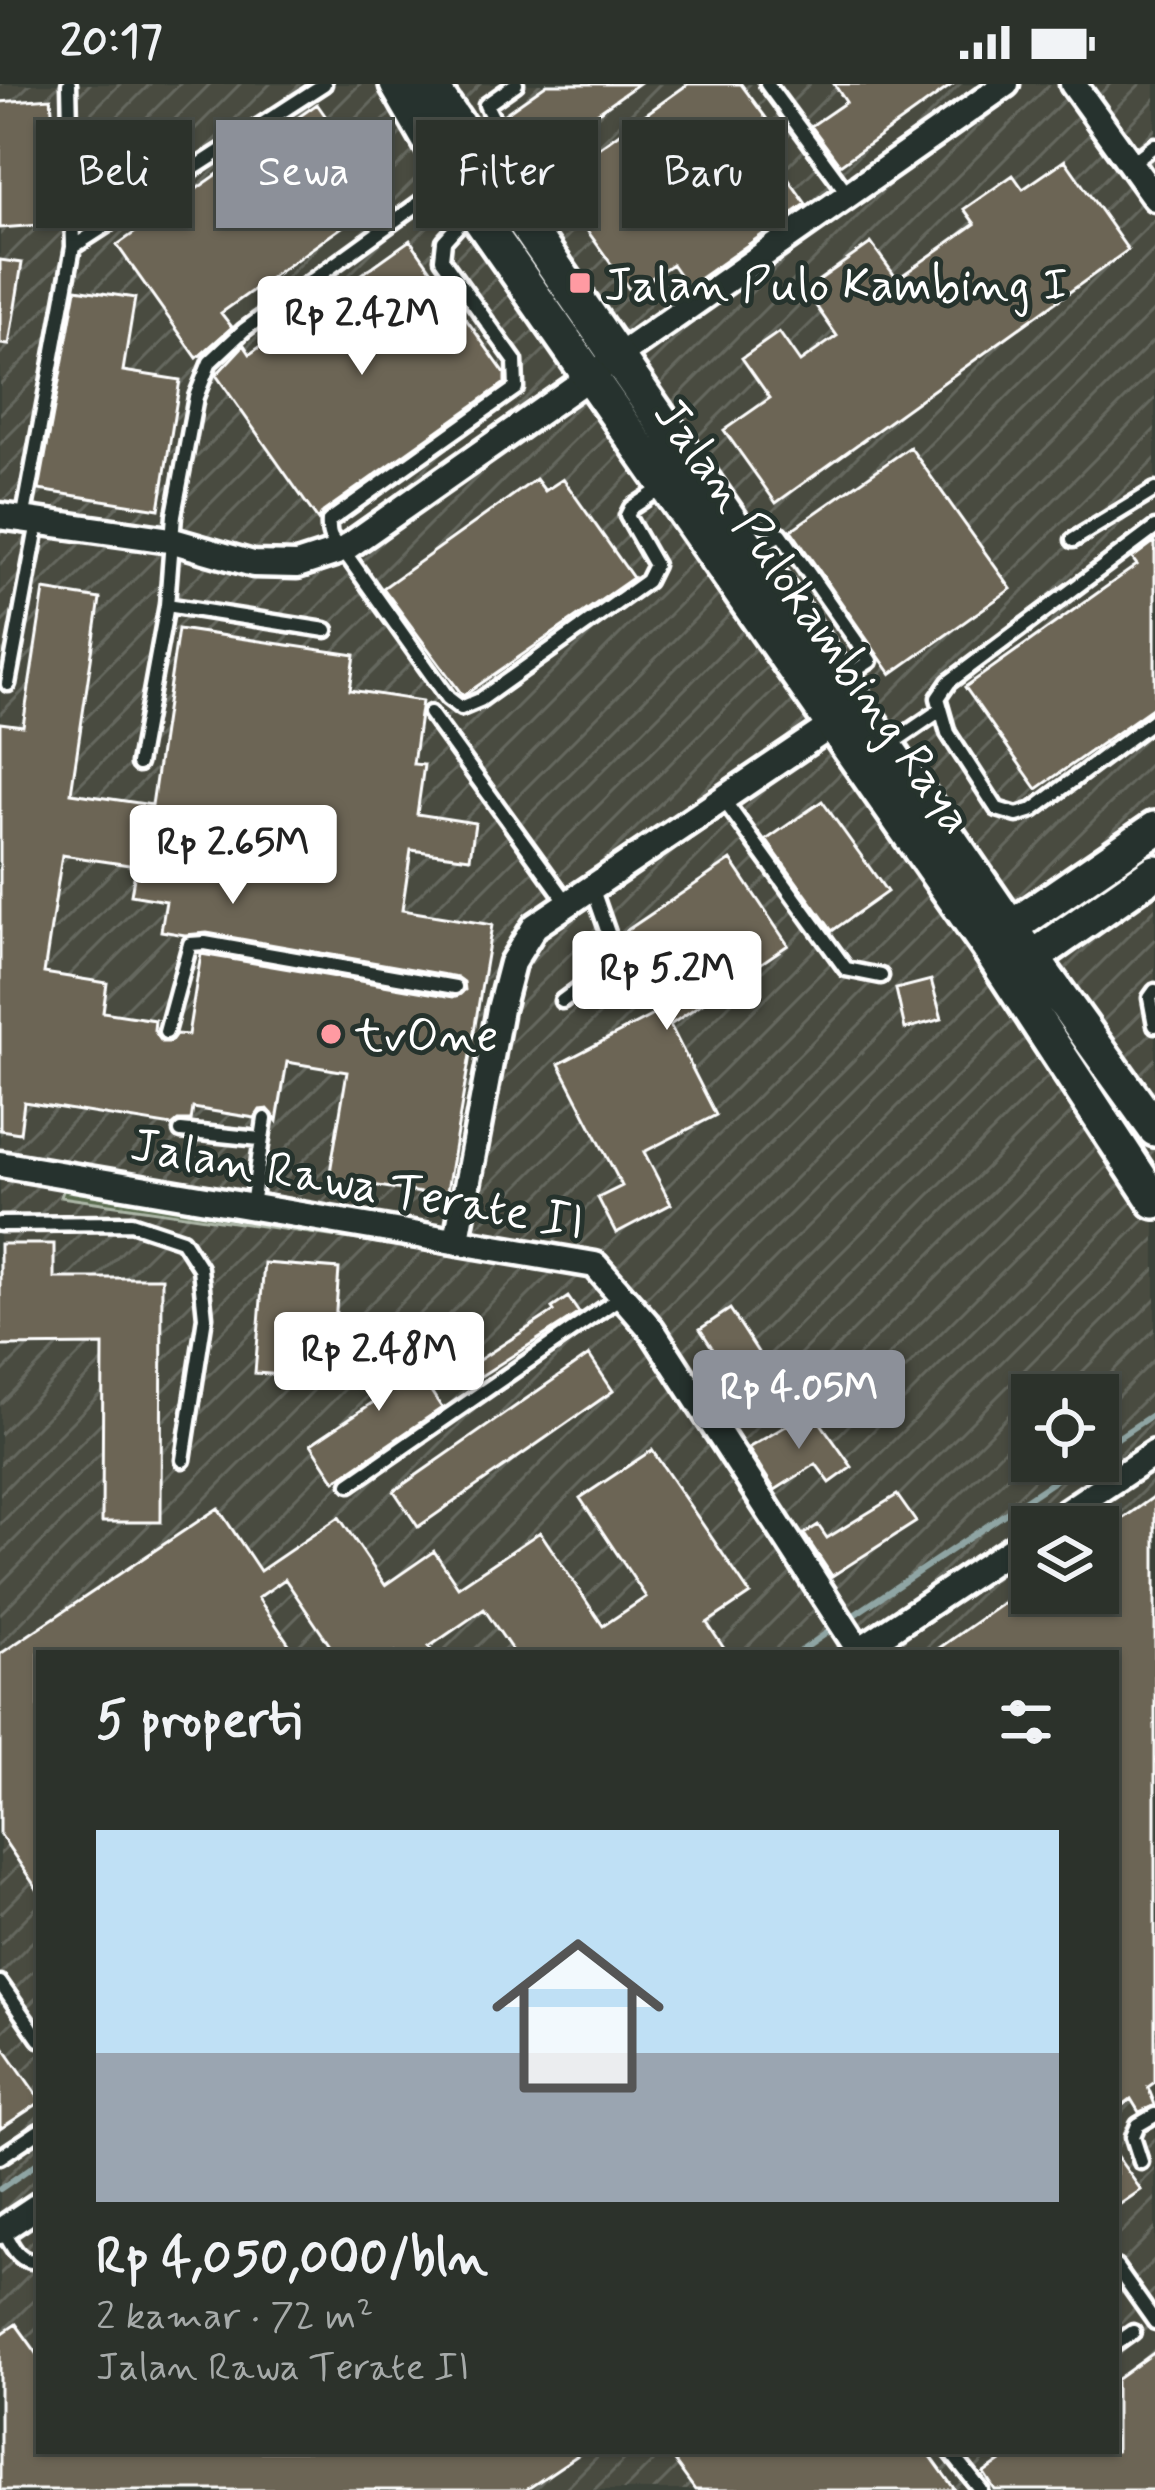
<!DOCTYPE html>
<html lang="id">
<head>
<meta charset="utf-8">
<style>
  :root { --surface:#2c322b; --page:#343a33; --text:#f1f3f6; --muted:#a6aaa9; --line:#484d47; --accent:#8c9099 }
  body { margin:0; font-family:Mynerve,sans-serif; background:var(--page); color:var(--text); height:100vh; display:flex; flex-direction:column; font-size:45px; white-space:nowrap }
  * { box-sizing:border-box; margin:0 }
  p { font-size:39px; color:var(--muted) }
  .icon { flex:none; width:66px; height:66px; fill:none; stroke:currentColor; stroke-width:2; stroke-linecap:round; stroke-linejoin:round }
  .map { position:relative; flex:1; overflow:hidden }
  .drawer { position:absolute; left:36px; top:1566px; width:1083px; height:804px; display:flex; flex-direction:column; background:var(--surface); border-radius:0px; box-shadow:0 3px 9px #0004,0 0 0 3px var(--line) }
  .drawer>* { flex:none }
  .top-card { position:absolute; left:36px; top:36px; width:1083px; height:108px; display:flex; gap:24px }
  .tools { position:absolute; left:1011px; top:1290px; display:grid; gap:24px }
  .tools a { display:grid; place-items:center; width:108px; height:108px; border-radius:0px; background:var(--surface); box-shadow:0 3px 9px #0004,0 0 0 3px var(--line); font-size:60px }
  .price { position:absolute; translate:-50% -102px; padding:0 27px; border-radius:12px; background:#fff; color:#222; font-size:39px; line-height:78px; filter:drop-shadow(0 3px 6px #0008) }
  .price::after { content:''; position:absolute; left:50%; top:72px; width:36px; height:27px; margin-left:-18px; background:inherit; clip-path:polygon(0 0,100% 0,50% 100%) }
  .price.on { background:var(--accent); color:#fff }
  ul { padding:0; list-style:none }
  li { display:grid; align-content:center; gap:24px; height:636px; padding:0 60px }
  li span { display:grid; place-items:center; height:372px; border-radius:0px; color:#555 }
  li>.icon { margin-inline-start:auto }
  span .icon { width:216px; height:216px; fill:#fffc; stroke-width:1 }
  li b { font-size:51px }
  h2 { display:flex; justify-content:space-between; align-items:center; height:144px; padding:0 60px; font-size:51px }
  .pill { padding:0 42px; border-radius:0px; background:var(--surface); box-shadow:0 3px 9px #0004,0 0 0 3px var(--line); font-size:42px; line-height:108px }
  .pill.on { background:var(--accent); color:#fff }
  .status { display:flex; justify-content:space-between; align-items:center; height:84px; padding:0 60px; background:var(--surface); direction:ltr }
  .status svg { height:33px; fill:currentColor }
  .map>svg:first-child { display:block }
  .industrial { fill:url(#industrial-furrows); fill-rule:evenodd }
  .grass { fill:url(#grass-tufts); stroke:#acb6a7; stroke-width:3 }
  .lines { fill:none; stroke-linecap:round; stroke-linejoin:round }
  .stream { stroke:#8fa5a4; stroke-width:6 }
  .building { fill:#6c6554; stroke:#fff; stroke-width:3; fill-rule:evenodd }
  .lane-casing { stroke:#fff; stroke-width:21 }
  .street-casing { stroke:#fff; stroke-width:33 }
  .secondary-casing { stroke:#fff; stroke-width:42 }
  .lane { stroke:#26332d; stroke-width:12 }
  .street { stroke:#26332d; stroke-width:24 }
  .secondary { stroke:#26332d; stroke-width:33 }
  .poi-dot { fill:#ff9aa2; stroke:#26332d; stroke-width:4.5 }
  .labels { text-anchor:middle; stroke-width:10; stroke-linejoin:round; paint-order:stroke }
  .poi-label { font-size:48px; fill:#fff; stroke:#26332d; text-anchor:start }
  .street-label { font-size:48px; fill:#fff; stroke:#26332d }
</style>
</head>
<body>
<div class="status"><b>20:17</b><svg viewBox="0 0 49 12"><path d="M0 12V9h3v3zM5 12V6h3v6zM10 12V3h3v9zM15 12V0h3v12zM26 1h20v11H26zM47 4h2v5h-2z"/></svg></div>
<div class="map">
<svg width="1155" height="2406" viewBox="0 0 1155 2406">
  <defs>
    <pattern id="industrial-furrows" width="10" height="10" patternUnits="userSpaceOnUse" patternTransform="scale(3)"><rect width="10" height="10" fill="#4a4c41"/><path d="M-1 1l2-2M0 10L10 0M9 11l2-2" fill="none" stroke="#65675e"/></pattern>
    <pattern id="grass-tufts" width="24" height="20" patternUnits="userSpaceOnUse" patternTransform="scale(3)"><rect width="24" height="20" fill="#5a6c4f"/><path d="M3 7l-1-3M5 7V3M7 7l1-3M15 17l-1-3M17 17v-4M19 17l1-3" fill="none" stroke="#738269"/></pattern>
  </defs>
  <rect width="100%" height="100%" fill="#3b4239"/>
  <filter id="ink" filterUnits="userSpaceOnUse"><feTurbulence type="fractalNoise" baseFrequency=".00833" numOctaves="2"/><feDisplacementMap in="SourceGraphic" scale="24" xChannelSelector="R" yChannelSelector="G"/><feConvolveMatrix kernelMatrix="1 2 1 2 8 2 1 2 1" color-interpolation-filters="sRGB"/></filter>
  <g filter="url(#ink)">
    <path class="industrial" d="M0,0h1155v2406h-1155zM1032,1311h66v66h-66zM1032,1443h66v66h-66zM39,1569h1077v798h-1077z"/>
    <path class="grass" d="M68,1091l389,64 -3,15 -393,-57z"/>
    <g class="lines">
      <path class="stream" d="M1098,1367l57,-38
        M845,1537l239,-160
        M798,1569l36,-25
        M0,2105l39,-27"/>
    </g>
    <path class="building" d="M547,0h91l-108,76 -27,-45z
      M688,0h53l25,34 -14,10 54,76 -118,83 -16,-23 -41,28 -79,-111z
      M834,0h119l-113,81 -29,-39 35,-24z
      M51,14l6,75h-8l4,51 -53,4v-126z
      M317,20l66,94 -162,115 11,14 -35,31 -80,-113z
      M1065,76l63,90 -352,253 -52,-73 46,-32 -28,-40 37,-26 21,30 37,-26 -32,-46 66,-47 26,36 78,-55 -11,-15 49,-34 10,14z
      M410,156l95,134v9l-182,129 -5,8 -102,-145 28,-30 6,9z
      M0,176l22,3 -13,82 -9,-1z
      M76,205l59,9 -12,73 57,9 -21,129 -120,-19z
      M910,363l101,142 -120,85 -100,-144z
      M536,395l9,12 18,-12 70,99 -170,118 -80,-108z
      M1155,457v165l-118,83 -72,-102 172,-122 -5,-7z
      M44,506l56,9 -29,194 81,12 26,-176 177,26 -5,35 72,11 -9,63 11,1 -7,49 58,9 -5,35 -59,-8 -9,60 90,15 -46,272 -117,-19 18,-106 -60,-10 -10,59 -9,-12 -8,1 -5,8 -62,-10 -2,13h-13l-6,5 -148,-24 -4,31 -20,-3v-407l23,3zM62,771l74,11 -5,29 35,6 -5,30 24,4 22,-2 250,44 7,5 1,8 -12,7 -252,-43 -13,81 -12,-1 -6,8h-8l-8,-12 1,-10 -52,-8 4,-29 -63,-10z
      M822,717l65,91 -55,39 -66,-91z
      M731,776l57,85 -118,80 46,90 -72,37 27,52 -55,29 -18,-35 24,-12 -63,-122 109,-57 -48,-72z
      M931,896l11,39 -37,10 -9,-40z
      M0,1160h54v34h108l-1,244h-59l1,-177 -103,1z
      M264,1179l75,6 -8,109 -76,-5z
      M568,1213l11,16 -98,63 -8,-12 81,-53 -2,-3z
      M730,1225l50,77 -30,20 -50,-77z
      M399,1259l43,65 -107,73 -24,-37 70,-47 -19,-29z
      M589,1271l24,36 -195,136 -24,-36z
      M812,1327l40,56 -22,16 -14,-19 -41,26 -27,-42z
      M652,1366l98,144 -43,29 20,30h-213l-30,-44 -55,38 4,6h-98l-50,-74 -27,19 37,55h-256v239l-39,-58v-180l218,-146 42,63 79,-54 46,68 49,-34 24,36 82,-55 63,94 43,-29 -66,-99z
      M897,1411l19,27 -84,54 -28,-42 14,-9 9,13z
      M1155,1412v586l-7,5 7,18 -16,7 -8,-13 -15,11v-50l7,-4 -7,-10v-393h-184l100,-70v10h66v-57z
      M0,1958l39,56v5l-39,26z
      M1116,2071l25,35 -25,17z
      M16,2240l23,32v95h545l-58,39h-526v-155z
      M1155,2268v138h-160l-11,-17 31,-22h101v-71z
      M667,2367h260l28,39h-260z"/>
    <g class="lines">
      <g class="lane-casing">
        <path id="lane" d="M767,0l81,110
          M1130,80l25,-19
          M497,96l17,-20 -28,-55 30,-21
          M472,126l-28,31 -2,18 73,102 1,27 -187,133c-1,15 2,20 14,29l105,148 13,10 19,-8 167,-119 8,-16 -28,-49 4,-8 32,-21
          M73,163l251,-163
          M23,436l50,-273 -4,-163
          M1155,444l-206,154 -11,16 10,35 49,76 20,6 16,-5 122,-91
          M1073,456l82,-50
          M751,466l30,-16 89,127 -26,17
          M167,521l159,25
          M8,600l30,-162
          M430,629l137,189
          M891,660l48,-33
          M138,680l29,-159 7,-90 22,-118 14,-35 34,-32 207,-150
          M723,715l123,170 35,7
          M1155,907l-5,7 5,27
          M562,917l38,-28 15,-20 -23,-66
          M166,948l24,-88 15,-1 250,44
          M181,1047l79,8
          M252,1121l13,-86
          M0,1140l131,-1 51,17 18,28 5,49 -22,143
          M350,1400l272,-188
          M0,1899l39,56
          M0,2073l39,-26
          M1141,2078l-8,-25 5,-12 17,-10
          M3,2146c9,16 15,34 36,31
          M1116,2183l39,55
          M1116,2260l17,-12
          M950,2367l31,39"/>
      </g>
      <g class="street-casing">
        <path id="street" d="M1073,0l82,114
          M0,432l170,24 83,24 44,1 46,-15 663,-466
          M0,1080l595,101 57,65 207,320
          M457,1155l43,-230 12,-46 23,-37 312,-211
          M1044,1443l111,-74
          M855,1569l177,-118
          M0,2147l39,-26"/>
      </g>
      <g class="secondary-casing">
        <path id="secondary" d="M397,0l55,95 535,766 168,256
          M429,0l582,844 144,201
          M993,856l162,-111
          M1014,887l141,-99"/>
      </g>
      <use href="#lane" class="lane"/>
      <use href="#street" class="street"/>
      <use href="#secondary" class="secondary"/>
    </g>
  </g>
  <g class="poi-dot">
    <rect x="568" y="187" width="24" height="24" rx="6"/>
    <circle cx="331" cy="950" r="12"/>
  </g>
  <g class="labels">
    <g class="poi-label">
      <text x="604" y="216">Jalan Pulo Kambing I</text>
      <text x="355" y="967">tvOne</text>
    </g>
    <g class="street-label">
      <text transform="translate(815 531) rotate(55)" y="17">Jalan Pulokambing Raya</text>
      <text transform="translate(358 1098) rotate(10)" y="17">Jalan Rawa Terate II</text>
    </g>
  </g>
</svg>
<div class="tools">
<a><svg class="icon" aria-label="locate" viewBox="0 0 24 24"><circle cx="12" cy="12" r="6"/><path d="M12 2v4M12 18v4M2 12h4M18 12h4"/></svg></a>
<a><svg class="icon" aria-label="layers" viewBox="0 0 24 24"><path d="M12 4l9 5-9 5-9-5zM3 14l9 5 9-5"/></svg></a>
</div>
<b class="price" style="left:362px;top:294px">Rp 2.42M</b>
<b class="price" style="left:233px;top:823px">Rp 2.65M</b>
<b class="price" style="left:667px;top:949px">Rp 5.2M</b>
<b class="price" style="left:379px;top:1330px">Rp 2.48M</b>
<b class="price on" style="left:799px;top:1368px">Rp 4.05M</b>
<div class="top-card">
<a class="pill">Beli</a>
<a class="pill on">Sewa</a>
<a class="pill">Filter</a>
<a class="pill">Baru</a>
</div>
<section class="drawer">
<h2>5 properti<svg class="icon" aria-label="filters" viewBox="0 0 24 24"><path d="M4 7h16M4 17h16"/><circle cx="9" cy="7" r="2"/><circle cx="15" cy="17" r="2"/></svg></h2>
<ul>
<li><span style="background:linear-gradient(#bfe0f5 60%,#9aa5b1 0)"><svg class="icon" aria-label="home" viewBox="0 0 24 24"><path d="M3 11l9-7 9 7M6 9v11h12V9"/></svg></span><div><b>Rp 4,050,000/bln</b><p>2 kamar · 72 m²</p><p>Jalan Rawa Terate II</p></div></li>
</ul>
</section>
</div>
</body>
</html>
